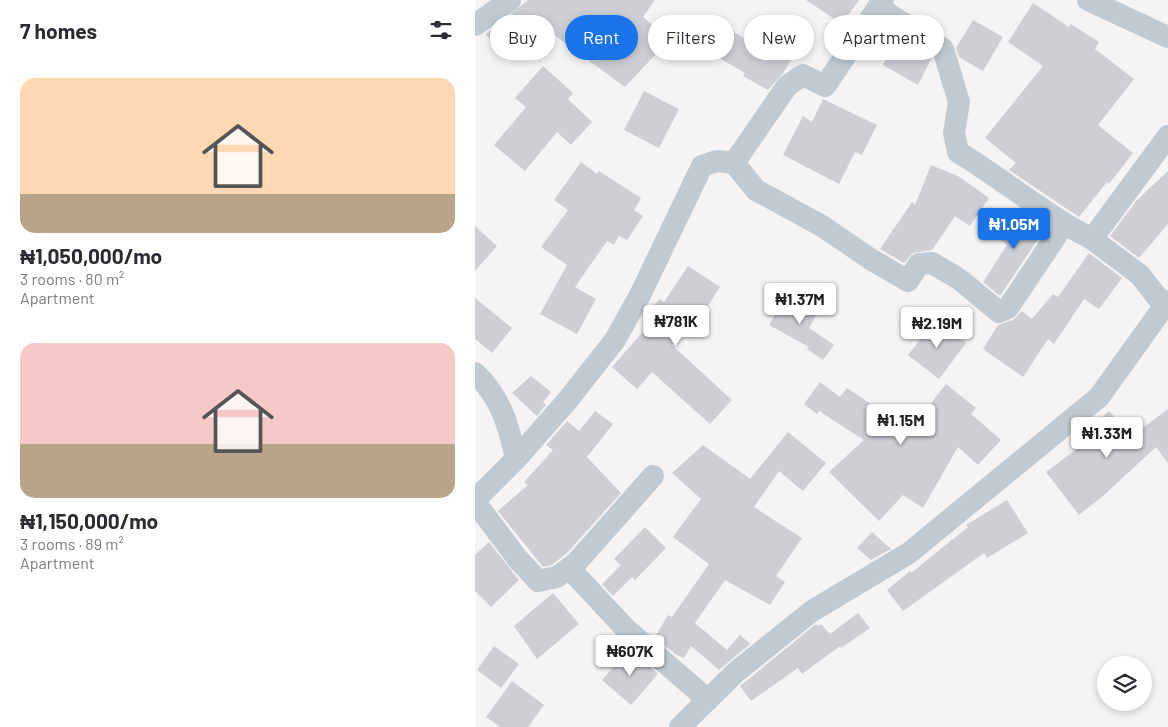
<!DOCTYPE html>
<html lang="en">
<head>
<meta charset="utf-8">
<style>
  :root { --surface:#fff; --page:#f2f2f3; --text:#2b2b33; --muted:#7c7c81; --accent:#1a73e8 }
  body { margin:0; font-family:Barlow,sans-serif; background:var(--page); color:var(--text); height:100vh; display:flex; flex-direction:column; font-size:19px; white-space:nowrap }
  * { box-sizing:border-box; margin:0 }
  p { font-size:16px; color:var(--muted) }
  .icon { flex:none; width:28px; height:28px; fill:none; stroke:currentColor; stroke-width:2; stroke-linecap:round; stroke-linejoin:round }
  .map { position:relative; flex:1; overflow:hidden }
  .sheet { display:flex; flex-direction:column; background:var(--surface); width:475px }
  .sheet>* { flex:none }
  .guide { position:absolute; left:15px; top:15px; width:475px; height:45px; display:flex; gap:10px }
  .controls { position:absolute; left:622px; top:656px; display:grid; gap:10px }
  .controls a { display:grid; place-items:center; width:55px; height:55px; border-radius:50%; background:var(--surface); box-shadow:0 2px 8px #0003; font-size:25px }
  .price { position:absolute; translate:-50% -42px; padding:0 11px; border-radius:5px; background:#fff; color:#222; font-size:16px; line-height:32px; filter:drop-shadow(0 1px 2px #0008) }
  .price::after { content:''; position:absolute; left:50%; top:30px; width:15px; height:11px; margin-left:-8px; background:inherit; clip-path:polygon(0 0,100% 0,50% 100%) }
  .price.current { background:var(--accent); color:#fff }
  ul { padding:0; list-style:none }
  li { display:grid; align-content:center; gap:10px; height:265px; padding:0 20px }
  li span { display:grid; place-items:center; height:155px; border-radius:15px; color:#555 }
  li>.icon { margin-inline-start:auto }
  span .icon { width:90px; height:90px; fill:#fffc; stroke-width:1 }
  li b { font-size:21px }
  h2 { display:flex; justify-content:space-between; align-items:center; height:60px; padding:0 20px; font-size:21px }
  .pill { padding:0 18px; border-radius:22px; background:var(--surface); box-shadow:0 2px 8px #0003; font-size:18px; line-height:45px }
  .pill.current { background:var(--accent); color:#fff }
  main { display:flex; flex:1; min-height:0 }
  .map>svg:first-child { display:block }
  .building { fill:#cdcfd5 }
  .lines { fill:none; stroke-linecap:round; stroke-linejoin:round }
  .minor { stroke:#c1cad2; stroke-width:22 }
</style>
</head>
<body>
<main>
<section class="sheet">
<h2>7 homes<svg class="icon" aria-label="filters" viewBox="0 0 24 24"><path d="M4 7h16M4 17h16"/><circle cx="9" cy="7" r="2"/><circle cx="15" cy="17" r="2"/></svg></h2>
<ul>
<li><span style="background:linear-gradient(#ffd9b3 75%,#b9a48a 0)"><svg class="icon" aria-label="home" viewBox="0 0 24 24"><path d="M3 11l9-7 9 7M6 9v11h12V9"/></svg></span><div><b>₦1,050,000/mo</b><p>3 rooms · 80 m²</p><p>Apartment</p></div></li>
<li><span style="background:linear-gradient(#f6c9c9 65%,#b9a48a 0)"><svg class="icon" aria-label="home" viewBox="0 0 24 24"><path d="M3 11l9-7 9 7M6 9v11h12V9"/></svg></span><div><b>₦1,150,000/mo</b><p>3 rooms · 89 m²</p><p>Apartment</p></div></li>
</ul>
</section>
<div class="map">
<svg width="693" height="727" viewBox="0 0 693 727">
  <rect width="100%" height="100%" fill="#f5f3f3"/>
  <path class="building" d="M53,0h127l-12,17 27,22 -45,48 -94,-69 -36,29 -9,-13z
    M331,0h53l-17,24z
    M558,3l36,24 2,-3 28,18 -4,7 39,30 -36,46 35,28 -24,31 -2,-2 -28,35 -70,-47 7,-7 -31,-25 58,-72 -35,-24z
    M237,19l47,28 3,-5 30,16 -8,14 -16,18 -25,-14 2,-3 -48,-28z
    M498,20l30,17 -20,34 -24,-14 -3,-9z
    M424,36l33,21 -14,28 -35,-20z
    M68,66l30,27 -5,6 24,23 -21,23 -14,-13 -32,39 -31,-26 32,-38 -11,-9z
    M169,91l35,18 -20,39 -35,-18z
    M348,99l54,26 -15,30 -7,-3 -16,32 -56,-29 20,-39 9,6z
    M106,162l16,12 2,-3 42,27 -7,12 9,6 -16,24 -8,-4 -5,9 -7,-4 -32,46 21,12 -19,35 -37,-20 27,-49 -26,-18 27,-37 -14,-10z
    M456,165l27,11 31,22 -19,28 -15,-10 -23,34 -19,3 -9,10 -24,-14 32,-47 3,3z
    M693,171v53l-29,34 -29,-22 27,-36z
    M544,209l27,18 -46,69 -17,-14 24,-37 -9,-7z
    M0,226l22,20 -22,25z
    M614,253l33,25 -23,31 -15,-10 -30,45 -6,-5 -25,38 -40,-28 15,-24 15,-5 9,-9 10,8 21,-25 5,3z
    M213,266l32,21 -18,28 -1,-1 -29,31 60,55 -22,24 -58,-52 -15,17 -25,-22 42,-48 -7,-7 13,-13 4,3z
    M312,293l32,17 -10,18 25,17 -11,15 -16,-11 2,-2 -40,-22z
    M0,298l37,30 -20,25 -17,-14z
    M461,320l30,23 -27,36 -31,-24z
    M56,376l20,16 -8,10 3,3 -9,11 -25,-23z
    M345,382l20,15 7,-9 63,42 36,-46 30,24 -5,6 30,26 -23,25 -20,-18 -35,61 -20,-13 -24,26 -50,-49 35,-32 -45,-29 -2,3 -13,-10z
    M693,409v54l-12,-16 -52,48 -25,20 -33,-43 40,-30 -5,-5 28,-26 23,25z
    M120,411l18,13 -26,33 34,36 -54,60 -15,12 -9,2 -45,-56 30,-26 -4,-3 29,-32 -7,-5 21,-24 12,10z
    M313,432l38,31 -23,28 -24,-20 -25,36 48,31 -26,38 9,6 -15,23 -45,-25 -30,43 32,27 13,-15 10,9 -31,26 -28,-24 -7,12 -9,-4 -20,-17 13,-22 4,2 37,-53 -36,-27 28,-38 -29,-26 31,-28 47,34z
    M532,500l21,33 -41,25 -3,-5 -81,58 -16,-21 23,-19 1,2 57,-46 -2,-2z
    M170,527l21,21 -31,32 -3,-3 -19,19 -11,-12 19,-19 -7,-6z
    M397,532l19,17 -20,11 -14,-12z
    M14,542l30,38 -28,27 -16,-16v-36z
    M78,593l26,31 -42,35 -23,-33z
    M383,613l12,15 -29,20 -1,-2 -38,28 -4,-6 -47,33 -11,-15 5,-4 71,-58 2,2 3,-2 9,10z
    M19,646l25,18 -18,24 -24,-18z
    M154,649l29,25 -27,31 -29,-25z
    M37,681l32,24 -16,22h-28l-14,-10z"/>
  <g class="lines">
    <path class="minor" d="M613,0l80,37
      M403,7l65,42 16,53 -5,31 4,19c46,28 87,63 134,87
      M0,25l35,-25
      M259,163l22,27 66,36 50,34 36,21 11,-17 13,-1 27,16 40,33 9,-4 56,-84
      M689,306l-24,-31 -48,-36 76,-103
      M0,373c25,23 34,53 41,86
      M0,500l41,-41 51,-58 48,-61 25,-45 62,-129 15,-5 17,2 53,-77 16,-11 22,11 58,-86
      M0,502l42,56 21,23 19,-4 19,-14 77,-87
      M94,568l56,60 83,72
      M205,727l56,-55 76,-61 97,-58 190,-156 69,-96"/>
  </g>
</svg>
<div class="controls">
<a><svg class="icon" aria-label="layers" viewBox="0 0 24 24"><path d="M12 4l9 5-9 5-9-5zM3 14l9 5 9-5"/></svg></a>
</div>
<b class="price current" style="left:539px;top:250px">₦1.05M</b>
<b class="price" style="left:325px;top:325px">₦1.37M</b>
<b class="price" style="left:201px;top:347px">₦781K</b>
<b class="price" style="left:462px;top:349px">₦2.19M</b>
<b class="price" style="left:426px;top:446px">₦1.15M</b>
<b class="price" style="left:632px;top:459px">₦1.33M</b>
<b class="price" style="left:155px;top:677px">₦607K</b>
<div class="guide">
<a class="pill">Buy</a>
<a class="pill current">Rent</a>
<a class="pill">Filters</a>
<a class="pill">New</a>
<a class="pill">Apartment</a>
</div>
</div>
</main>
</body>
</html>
